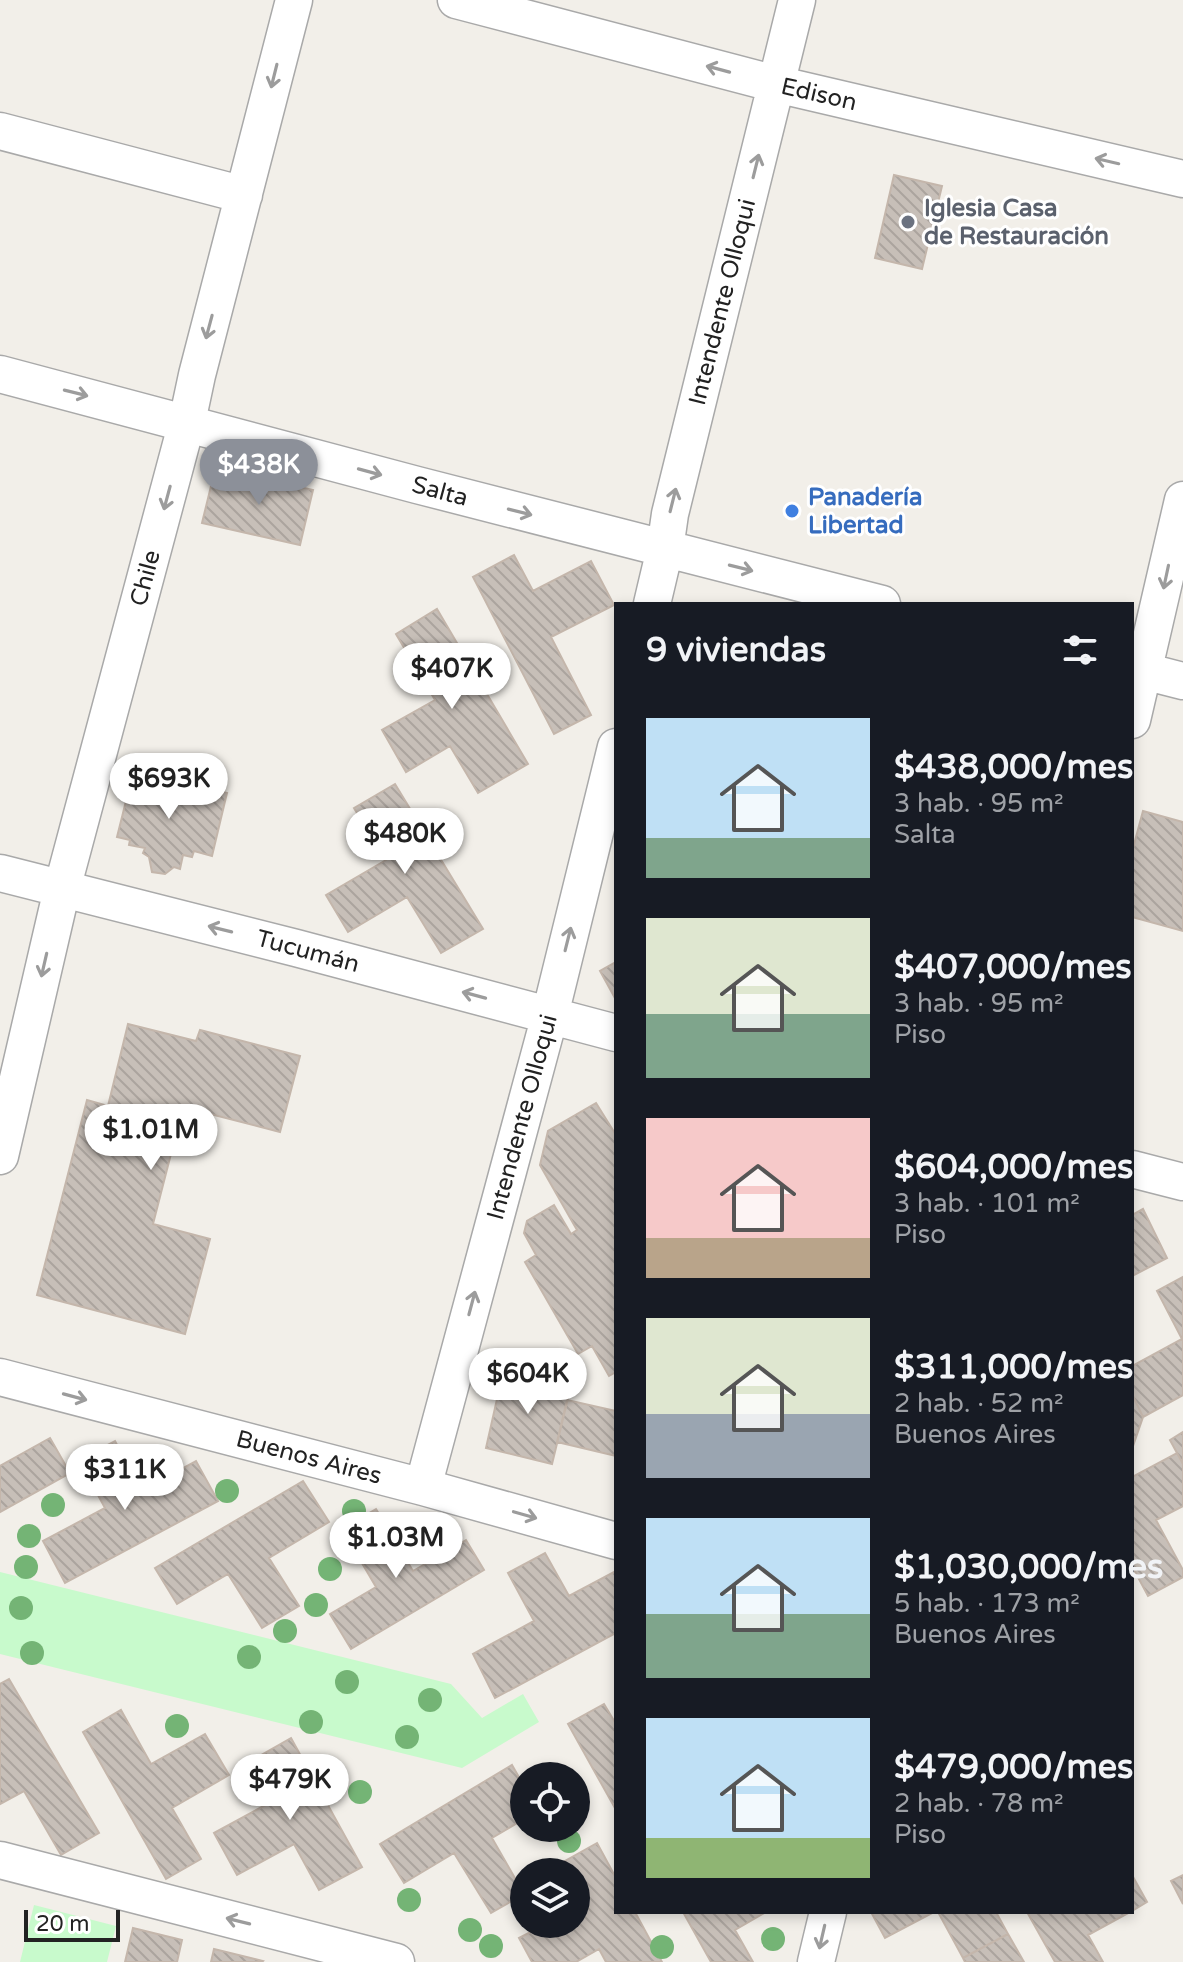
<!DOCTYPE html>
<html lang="es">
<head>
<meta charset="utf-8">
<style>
  :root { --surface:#171b24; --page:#242831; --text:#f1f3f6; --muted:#9ea1a6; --accent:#8c9099 }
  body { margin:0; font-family:"Varela Round",sans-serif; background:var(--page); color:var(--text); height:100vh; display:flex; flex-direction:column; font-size:30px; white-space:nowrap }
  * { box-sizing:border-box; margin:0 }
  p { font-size:26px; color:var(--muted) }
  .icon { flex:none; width:44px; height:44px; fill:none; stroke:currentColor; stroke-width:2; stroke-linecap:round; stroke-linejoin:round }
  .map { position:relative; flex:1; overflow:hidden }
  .drawer { position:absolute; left:614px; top:602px; width:520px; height:1312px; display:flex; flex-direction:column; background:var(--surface); border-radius:0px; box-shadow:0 4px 12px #0003 }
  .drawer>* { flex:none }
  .controls { position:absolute; left:510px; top:1762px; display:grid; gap:16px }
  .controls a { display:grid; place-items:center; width:80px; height:80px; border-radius:50%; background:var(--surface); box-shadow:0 4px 12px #0003; font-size:40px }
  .scale { position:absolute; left:24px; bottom:20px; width:96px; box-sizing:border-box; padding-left:8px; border:4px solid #222; border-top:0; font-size:22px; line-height:28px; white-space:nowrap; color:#222; -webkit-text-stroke:6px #fff; paint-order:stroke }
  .price { position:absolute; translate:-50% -68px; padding:0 18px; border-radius:28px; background:#fff; color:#222; font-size:26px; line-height:52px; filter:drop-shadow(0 2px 4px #0008) }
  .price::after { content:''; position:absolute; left:50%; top:48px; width:24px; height:18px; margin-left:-12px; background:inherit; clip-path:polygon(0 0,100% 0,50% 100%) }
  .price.current { background:var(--accent); color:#fff }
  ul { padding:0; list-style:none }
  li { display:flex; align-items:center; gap:24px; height:200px; padding:0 32px }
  li span { display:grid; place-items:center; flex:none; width:224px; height:160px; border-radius:0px; color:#555 }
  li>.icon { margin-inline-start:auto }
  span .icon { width:96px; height:96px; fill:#fffc; stroke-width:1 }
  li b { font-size:34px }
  h2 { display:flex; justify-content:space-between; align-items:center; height:96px; padding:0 32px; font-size:34px }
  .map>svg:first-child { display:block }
  .park { fill:#c8facc }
  .building { fill:url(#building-back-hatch); stroke:#c4b6ab; stroke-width:2 }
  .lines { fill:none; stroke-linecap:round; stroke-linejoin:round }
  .minor-casing { stroke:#a9a9a9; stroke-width:39 }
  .minor { stroke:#fff; stroke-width:36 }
  .tree { fill:#74b475 }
  .oneway { stroke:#9c9c9c }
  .worship-dot { fill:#6b7280; stroke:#fff; stroke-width:3 }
  .shop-dot { fill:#3f7fe0; stroke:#fff; stroke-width:3 }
  .labels { text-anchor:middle; stroke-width:6; stroke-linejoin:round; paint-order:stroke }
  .street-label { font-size:24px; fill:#222; stroke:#fff }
  .worship-label { font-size:24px; font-weight:bold; fill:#5b616d; stroke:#fff; text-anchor:start }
  .shop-label { font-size:24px; font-weight:bold; fill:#366cbe; stroke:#fff; text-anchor:start }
</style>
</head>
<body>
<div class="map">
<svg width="1183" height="1962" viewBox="0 0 1183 1962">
  <defs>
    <pattern id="building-back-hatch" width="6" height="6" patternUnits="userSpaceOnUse" patternTransform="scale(2)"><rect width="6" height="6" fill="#c7bfb8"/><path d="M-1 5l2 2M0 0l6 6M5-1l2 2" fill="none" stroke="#aba49e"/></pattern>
  </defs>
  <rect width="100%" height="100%" fill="#f2efe9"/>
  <path class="park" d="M0,1572l451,112 31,34 41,-24 16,28 -77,46 -462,-114z
    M34,1905l82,21 -9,36h-87z"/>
  <path class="building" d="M894,175l48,11 -20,83 -47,-11z
    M232,472l81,18 -13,55 -98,-22 9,-37z
    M514,555l19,36 58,-30 23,44 -63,32 40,78 -37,19 -81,-157z
    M437,609l91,155 -50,29 -28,-47 -44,26 -24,-42 53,-30 -39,-66z
    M135,765l30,7 -5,23 34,8 4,-17 29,7 -15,63 -18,-5 -2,6 -9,-2 -3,14 -6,-2 -9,7 -13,-2 -3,-15 -6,-4 2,-5 -16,-3 1,-5 -13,-3z
    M395,784l88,145 -42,24 -34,-56 -59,35 -22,-37 60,-35 -32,-52z
    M1143,811l40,11v109l-51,-14v-65z
    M616,962v38l-16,-29z
    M128,1024l68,17 4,-11 100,26 -20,76 -97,-25 -30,117 57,15 -25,95 -148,-39 50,-195 21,6z
    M596,1103l20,32v237l-7,4 -17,-30 -14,8 -53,-92 11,-7 -12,-22 3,-12 27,-16 17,29 6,-4 -37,-65 8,-34z
    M1143,1209l24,49 -35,18v-61z
    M1183,1277v118l-40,22 -11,-23v-28l50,-27 -25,-48z
    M504,1368l67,18 -19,78 -66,-16z
    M1132,1394l11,23 -11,32z
    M567,1400l49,11v45l-59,-14z
    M567,1400l49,11v45l-59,-14z
    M1183,1432v32l-13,-24z
    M50,1438l20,35 -70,39v-46z
    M115,1441l26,50 55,-30 22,40 -153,82 -22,-42 62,-33 -26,-48z
    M1177,1453l6,11v42l-27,14 27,50v7l-35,19 -16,-30v-89z
    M303,1481l26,41 -60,36 30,48 -37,22 -34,-54 -51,30 -22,-36z
    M376,1509l37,62 53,-31 18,30 -133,79 -21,-35 46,-27 -34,-58z
    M545,1553l24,43 47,-25v62l-121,65 -22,-44 61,-33 -26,-48z
    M9,1679l90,154 -38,22 -37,-64 -24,13v-120z
    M604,1704l12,20v86l-48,-86z
    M121,1710l30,54 54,-30 24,41 -57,33 29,51 -35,20 -83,-147z
    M291,1738l71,129 -43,23 -25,-46 -57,31 -23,-42 57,-31 -22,-40z
    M512,1765l12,21v33l-32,19 32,56 -33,19 -37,-60 -50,30 -24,-39z
    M597,1843l19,35v34h19l27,50h-56l-7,-13 -23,13h-44l-13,-24 27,-14h30v-52h-19l-3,-5z
    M1132,1875l15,27 -15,9z
    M1183,1875v29l-12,-23z
    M683,1912h83l-31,18 18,32h-42z
    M871,1912h63l-49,26z
    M938,1912h58l12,22 -45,24z
    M1027,1912h103l-42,23 15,27h-48z
    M133,1928l49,12 -5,22h-52z
    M1008,1934l16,28h-59l-2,-4z
    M214,1949l49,12 -1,1h-51z"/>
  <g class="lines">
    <g class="minor-casing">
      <path id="minor" d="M456,0l320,84 407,95
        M0,131l244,64
        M0,374l417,111 465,119
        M652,604l13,-55 5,-35 127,-514
        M1132,668l51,13
        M1132,720l51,-220
        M0,873l296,75 320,85
        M0,1156l62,-267 125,-467 10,-47 97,-375
        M1132,1169l51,13
        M0,1377l423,110 193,54
        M423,1487l127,-472 66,-268
        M0,1860l396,102
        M816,1962l12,-50"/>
    </g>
    <use href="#minor" class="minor"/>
  </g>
  <g class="tree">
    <circle cx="227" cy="1491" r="12"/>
    <circle cx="53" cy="1505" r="12"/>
    <circle cx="354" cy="1511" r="12"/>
    <circle cx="406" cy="1526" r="12"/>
    <circle cx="29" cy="1536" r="12"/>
    <circle cx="26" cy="1567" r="12"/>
    <circle cx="330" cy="1569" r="12"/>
    <circle cx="316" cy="1605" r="12"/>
    <circle cx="21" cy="1608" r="12"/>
    <circle cx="285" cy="1631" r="12"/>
    <circle cx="32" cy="1653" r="12"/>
    <circle cx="249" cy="1657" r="12"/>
    <circle cx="347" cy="1682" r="12"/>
    <circle cx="430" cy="1700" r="12"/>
    <circle cx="311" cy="1722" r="12"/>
    <circle cx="177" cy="1726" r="12"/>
    <circle cx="407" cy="1737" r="12"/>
    <circle cx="360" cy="1792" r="12"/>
    <circle cx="569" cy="1841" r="12"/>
    <circle cx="409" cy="1900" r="12"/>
    <circle cx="470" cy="1930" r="12"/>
    <circle cx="773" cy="1939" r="12"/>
    <circle cx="491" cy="1946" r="12"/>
    <circle cx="662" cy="1947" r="12"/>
  </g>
  <defs><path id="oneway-shaft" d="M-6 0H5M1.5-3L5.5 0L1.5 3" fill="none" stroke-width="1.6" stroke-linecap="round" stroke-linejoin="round" transform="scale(2)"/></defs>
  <g class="oneway">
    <use href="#oneway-shaft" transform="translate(718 69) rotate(-165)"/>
    <use href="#oneway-shaft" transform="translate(274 76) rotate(104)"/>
    <use href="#oneway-shaft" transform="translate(1107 161) rotate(-167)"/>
    <use href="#oneway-shaft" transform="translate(756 166) rotate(-76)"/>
    <use href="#oneway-shaft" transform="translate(209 327) rotate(105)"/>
    <use href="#oneway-shaft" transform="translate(76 393) rotate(14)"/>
    <use href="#oneway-shaft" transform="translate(370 472) rotate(15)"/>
    <use href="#oneway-shaft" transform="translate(167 498) rotate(105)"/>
    <use href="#oneway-shaft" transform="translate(673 500) rotate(-76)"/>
    <use href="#oneway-shaft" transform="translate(520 512) rotate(14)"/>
    <use href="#oneway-shaft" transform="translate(741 568) rotate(14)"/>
    <use href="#oneway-shaft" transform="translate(1166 577) rotate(102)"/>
    <use href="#oneway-shaft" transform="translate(220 929) rotate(-166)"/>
    <use href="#oneway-shaft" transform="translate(568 939) rotate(-76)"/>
    <use href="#oneway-shaft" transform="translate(44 965) rotate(103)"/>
    <use href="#oneway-shaft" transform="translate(474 995) rotate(-165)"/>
    <use href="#oneway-shaft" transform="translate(472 1303) rotate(-75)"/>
    <use href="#oneway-shaft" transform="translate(75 1397) rotate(15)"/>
    <use href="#oneway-shaft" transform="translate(525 1515) rotate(16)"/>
    <use href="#oneway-shaft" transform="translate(238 1921) rotate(-166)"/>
    <use href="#oneway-shaft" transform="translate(822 1937) rotate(103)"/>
  </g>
  <circle class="worship-dot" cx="908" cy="222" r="8"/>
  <circle class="shop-dot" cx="792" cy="511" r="8"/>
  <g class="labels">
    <g class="street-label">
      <text transform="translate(819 94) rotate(13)" y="8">Edison</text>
      <text transform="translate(722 302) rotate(-76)" y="8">Intendente Olloqui</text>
      <text transform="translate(440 491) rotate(15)" y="8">Salta</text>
      <text transform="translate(145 578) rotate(-75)" y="8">Chile</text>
      <text transform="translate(308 951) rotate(15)" y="8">Tucumán</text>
      <text transform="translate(522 1117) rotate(-75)" y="8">Intendente Olloqui</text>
      <text transform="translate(309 1457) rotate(15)" y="8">Buenos Aires</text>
    </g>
    <g class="worship-label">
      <text x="924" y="216">Iglesia Casa<tspan x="924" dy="28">de Restauración</tspan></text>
    </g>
    <g class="shop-label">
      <text x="808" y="505">Panadería<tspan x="808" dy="28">Libertad</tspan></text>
    </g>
  </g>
</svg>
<div class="controls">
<a><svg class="icon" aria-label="locate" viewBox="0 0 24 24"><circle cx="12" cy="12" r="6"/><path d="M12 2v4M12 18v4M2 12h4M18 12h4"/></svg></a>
<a><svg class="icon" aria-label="layers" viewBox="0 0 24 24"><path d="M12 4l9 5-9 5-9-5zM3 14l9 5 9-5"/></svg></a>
</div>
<div class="scale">20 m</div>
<b class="price current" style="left:259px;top:507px">$438K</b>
<b class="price" style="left:452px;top:711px">$407K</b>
<b class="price" style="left:169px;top:821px">$693K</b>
<b class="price" style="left:405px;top:876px">$480K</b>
<b class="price" style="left:151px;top:1172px">$1.01M</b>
<b class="price" style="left:528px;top:1416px">$604K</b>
<b class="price" style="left:125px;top:1512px">$311K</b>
<b class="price" style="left:396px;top:1580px">$1.03M</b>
<b class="price" style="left:290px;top:1822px">$479K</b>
<section class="drawer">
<h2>9 viviendas<svg class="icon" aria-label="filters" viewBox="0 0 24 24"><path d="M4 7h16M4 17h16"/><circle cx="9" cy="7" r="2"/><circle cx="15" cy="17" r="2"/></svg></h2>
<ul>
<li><span style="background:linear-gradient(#bfe0f5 75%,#7fa58c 0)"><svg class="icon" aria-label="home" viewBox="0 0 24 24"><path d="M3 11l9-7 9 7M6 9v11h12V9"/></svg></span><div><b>$438,000/mes</b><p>3 hab. · 95 m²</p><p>Salta</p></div></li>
<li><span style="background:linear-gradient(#dfe7d0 60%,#7fa58c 0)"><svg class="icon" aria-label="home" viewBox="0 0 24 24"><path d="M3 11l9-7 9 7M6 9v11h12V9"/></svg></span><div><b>$407,000/mes</b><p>3 hab. · 95 m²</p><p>Piso</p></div></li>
<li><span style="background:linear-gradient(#f6c9c9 75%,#b9a48a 0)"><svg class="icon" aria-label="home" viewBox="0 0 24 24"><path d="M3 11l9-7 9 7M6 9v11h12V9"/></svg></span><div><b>$604,000/mes</b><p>3 hab. · 101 m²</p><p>Piso</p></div></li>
<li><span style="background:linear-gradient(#dfe7d0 60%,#9aa5b1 0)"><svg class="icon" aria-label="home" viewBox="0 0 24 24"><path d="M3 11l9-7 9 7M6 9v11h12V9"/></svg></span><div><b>$311,000/mes</b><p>2 hab. · 52 m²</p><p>Buenos Aires</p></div></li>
<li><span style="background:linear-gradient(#bfe0f5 60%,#7fa58c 0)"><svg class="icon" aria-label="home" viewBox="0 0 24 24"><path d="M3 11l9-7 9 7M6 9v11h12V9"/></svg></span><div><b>$1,030,000/mes</b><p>5 hab. · 173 m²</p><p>Buenos Aires</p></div></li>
<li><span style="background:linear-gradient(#bfe0f5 75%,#8fb573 0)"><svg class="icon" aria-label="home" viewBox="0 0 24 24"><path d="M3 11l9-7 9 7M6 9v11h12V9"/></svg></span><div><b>$479,000/mes</b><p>2 hab. · 78 m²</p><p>Piso</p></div></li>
</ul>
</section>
</div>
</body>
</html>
